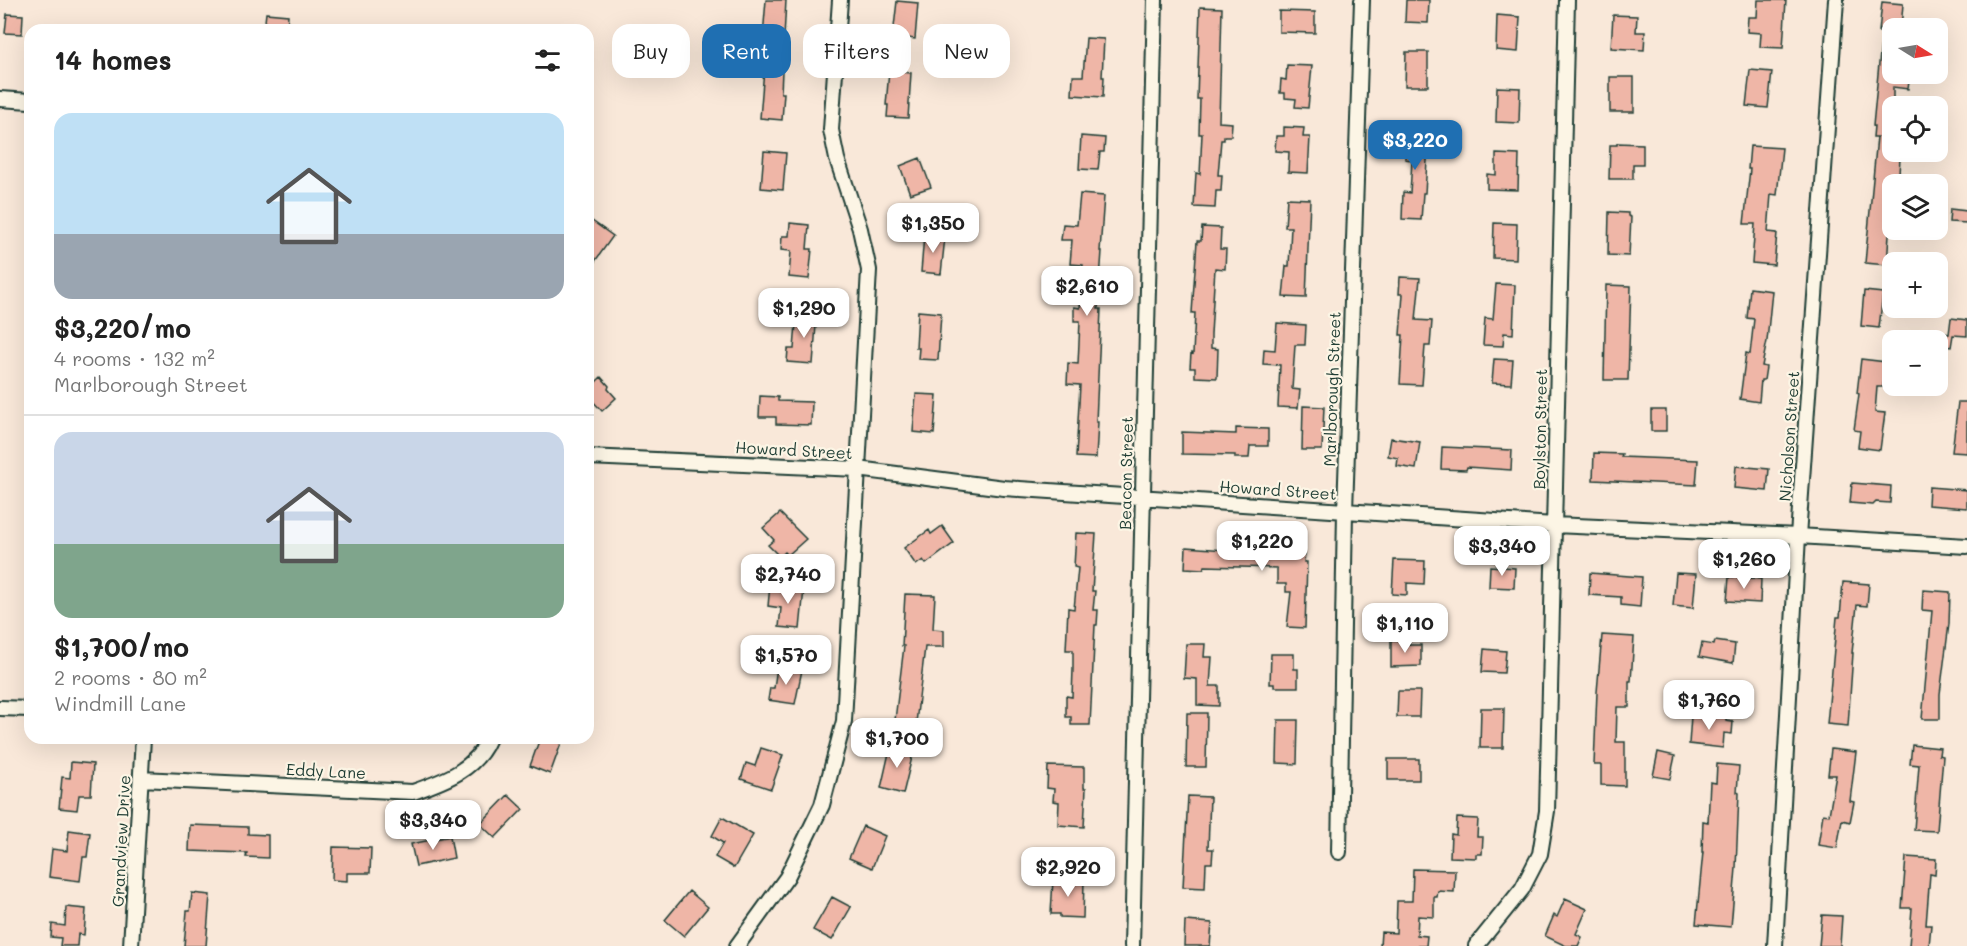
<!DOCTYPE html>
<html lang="en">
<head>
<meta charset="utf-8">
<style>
  :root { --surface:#fff; --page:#f6f6f6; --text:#222; --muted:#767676; --line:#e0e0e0; --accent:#1f6fb2 }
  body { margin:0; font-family:Mali,sans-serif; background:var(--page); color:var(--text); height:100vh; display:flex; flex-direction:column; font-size:22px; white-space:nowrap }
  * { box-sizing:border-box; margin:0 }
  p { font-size:20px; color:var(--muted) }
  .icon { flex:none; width:33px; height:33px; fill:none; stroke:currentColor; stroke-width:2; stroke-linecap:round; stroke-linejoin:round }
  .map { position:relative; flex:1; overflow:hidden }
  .panel { position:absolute; left:24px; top:24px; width:570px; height:720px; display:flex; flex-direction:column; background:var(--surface); border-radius:18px; box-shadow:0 6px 24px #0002 }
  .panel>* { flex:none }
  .banner { position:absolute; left:612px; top:24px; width:570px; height:54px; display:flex; gap:12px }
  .needle { width:39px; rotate:101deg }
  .tools { position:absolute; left:1882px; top:18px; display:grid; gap:12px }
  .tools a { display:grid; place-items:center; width:66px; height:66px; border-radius:12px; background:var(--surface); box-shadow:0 6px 24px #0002; font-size:30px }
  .price { position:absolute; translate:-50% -51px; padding:0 14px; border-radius:12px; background:#fff; color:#222; font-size:20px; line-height:39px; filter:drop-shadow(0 2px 3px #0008) }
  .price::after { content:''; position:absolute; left:50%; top:36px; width:18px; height:14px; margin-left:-9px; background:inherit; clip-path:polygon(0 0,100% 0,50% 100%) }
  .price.selected { background:var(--accent); color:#fff }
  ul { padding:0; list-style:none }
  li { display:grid; align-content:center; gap:12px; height:318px; padding:0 30px }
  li+li { border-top:2px solid var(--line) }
  li span { display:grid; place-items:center; height:186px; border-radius:18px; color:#555 }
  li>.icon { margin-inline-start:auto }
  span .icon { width:108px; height:108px; fill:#fffc; stroke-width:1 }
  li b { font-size:26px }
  h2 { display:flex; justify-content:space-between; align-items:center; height:72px; padding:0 30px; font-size:26px }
  .tag { padding:0 21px; border-radius:18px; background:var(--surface); box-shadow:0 6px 24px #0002; font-size:21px; line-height:54px }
  .tag.selected { background:var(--accent); color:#fff }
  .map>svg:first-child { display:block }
  .building { fill:#efb6a7; stroke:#1f3d34; stroke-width:1.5 }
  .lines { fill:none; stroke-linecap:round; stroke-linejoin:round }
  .street-casing { stroke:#1f3d34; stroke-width:18 }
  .street { stroke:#fcf5e5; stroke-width:14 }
  .labels { text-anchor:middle; stroke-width:4.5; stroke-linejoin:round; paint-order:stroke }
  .street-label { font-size:16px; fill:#1f3d34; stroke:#fcf5e5 }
</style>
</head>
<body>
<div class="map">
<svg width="1967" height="946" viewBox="0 0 1967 946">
  <rect width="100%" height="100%" fill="#f9e8d9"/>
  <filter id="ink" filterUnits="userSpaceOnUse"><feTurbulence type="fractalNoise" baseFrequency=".0167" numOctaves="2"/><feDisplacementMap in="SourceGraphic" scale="12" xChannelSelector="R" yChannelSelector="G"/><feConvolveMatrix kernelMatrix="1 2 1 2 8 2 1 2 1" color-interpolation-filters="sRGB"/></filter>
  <g filter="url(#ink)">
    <path class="building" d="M766,0h20l-2,38 -21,-2z
      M1406,0h23l-1,23 -23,-1z
      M1758,0h28l-3,48 -23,-1 1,-14 -14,-1 1,-15h9z
      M897,1l21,2 -3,36 -22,-3z
      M1882,2l21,2 -2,24h-8v46h17l-2,15 -15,-2v70l7,1 -1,16h-6l-6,91 -22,-2 12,-126h-4l1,-11h-1l9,-94h-3z
      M1200,7l22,1 -3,114 13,1 -1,13h-7v4h-3l-3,35h4l-1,16h-5l-1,17 -21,-1 2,-34 4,1 2,-40h-3l1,-35h-3z
      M1279,11l36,1v21l-36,-1z
      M266,13l22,2 -1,15h-23z
      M7,14l16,1 -1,19 -17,-1z
      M1497,15l23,2 -2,35 -22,-2z
      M1613,15l24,1 -1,16h9l-1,18 -33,-2z
      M1086,38l18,1 -2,38h2l-1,20 -31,-2 1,-19h10z
      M1406,52h22v34h-23z
      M1287,65l25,1 -4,42 -13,-1 1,-8 -11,-1v-5h-5l1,-14 5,1z
      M764,69l18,2 -1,22h3l-2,27 -22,-2z
      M1750,70l22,2 -4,36 -22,-2z
      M889,71l22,2 -3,45 -21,-1 1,-12h-2z
      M1610,77h24v35h-24z
      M1497,87l23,1 -1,35 -23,-1z
      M1284,127l20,1 -1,9h7l-2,36 -20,-1 1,-20 -14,-1 1,-15h8z
      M1407,127l22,1 -4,65h-2l-2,27 -19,-1 1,-27 7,1 2,-33 -7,-1v-6l-5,-1v-13l6,1z
      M1081,136l24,2 -1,14h-4l-2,18 -19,-1z
      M1617,143l26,1v20h-10v15h-24l1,-34h7z
      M1750,146l32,2 -5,47 -6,-1 -3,38 9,1 -3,32 -22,-2 3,-39h-11l6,-55h-2z
      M764,151l22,2 -3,37 -22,-2z
      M1496,154l23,1 -1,35 -31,-1v-15l9,1z
      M920,158l11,29 -21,7 -10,-28z
      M1080,194l24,2 -4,55h2l-4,58h3l-5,113h2l-2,36 -20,-1 4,-72 -13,-1 1,-21 10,1 2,-43h-6v-14l6,1 3,-43 -13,-1 2,-24h-11l2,-16 14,1z
      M1287,198l23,1 -4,99 -23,-1 3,-31h3l2,-39h-6z
      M1950,209l17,2v12l-18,-1z
      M1609,212l19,1v3l3,1 -2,39 -21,-1z
      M588,218l25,18 -25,35z
      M790,223l19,2 -2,24h5l-3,30 -20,-2 2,-26 -10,-1 1,-14h7z
      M1494,223l23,1 -1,35 -23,-1z
      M1202,227l19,1 -1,21h6l-1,20 -10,-1 -4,66v14l7,1 -1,29 -22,-1v-9h-5l1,-15 2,1 2,-41h-3l5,-72h4z
      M924,235l21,2 -4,37 -20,-2z
      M1400,277l20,1 -4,42 16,1 -2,25h-5l-3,39 -22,-1 3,-49h-3l3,-41h-4z
      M1496,284l19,1 -2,49 -9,-1 -1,13 -20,-1 2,-27 8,1z
      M1606,285l25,1 -3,94h-24z
      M1750,288l22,3 -5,50 -5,25 4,1 -2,13h-3l-2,22 -19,-3 6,-46 4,1 4,-35 -7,-1z
      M1864,291l19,2 -4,35 -18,-2z
      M797,311l20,1 -4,52 -26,-2 1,-13h6z
      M918,311l23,2 -3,47 -20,-1 1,-11h-3z
      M1951,318l16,2v16l-14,-1 -2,12 -13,-2v-13l11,2z
      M1277,323l29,2 -1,20h-10l-3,44 8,1 -2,18 -20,-1 2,-42 -17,-1 1,-15 11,1z
      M1494,359l19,1 -2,24 -19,-1z
      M1861,359l25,3 -3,25h-6l-2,25 10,1 -5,37 -22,-3 2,-16 -6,-1 5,-36 -2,-1z
      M588,373l8,9 5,-5 8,9 -1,3 8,9 -14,13 -14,-15z
      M916,394l21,1 -3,39 -21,-2z
      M760,396l18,1v4l34,1 -1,23 -35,-1v-7h-17z
      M1958,402h9v51l-15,-1z
      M1303,406l21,1 -2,43h-20z
      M1651,410h15v21h-15z
      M1236,428l32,1v17h-18l-1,12h-14v-3l-53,-1v-22l54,2z
      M1391,438l29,4 -4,27 -19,-3 1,-8 -10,-2z
      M1442,447l70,3 -1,20 -44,-3 -1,3 -25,-1z
      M1594,453l28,1 -1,3 77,3 -2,25 -103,-5z
      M1736,466l33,3 -2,22 -33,-3z
      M1852,483l39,3 -1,17 -14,-1 -3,3 -23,-2z
      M1929,487l38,3v18l-39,-3z
      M780,513l26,26 -18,16 -3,-3 -5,5 -12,-12 6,-5 -11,-12z
      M942,526l12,17 -28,21 -3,-4 -7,5 -12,-17 25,-18 2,4z
      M1076,533l20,1 -4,57h3l-2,19h5l-1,15h-2l-5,100h-19v-8h-5v-21l6,1 1,-28v-19h-7l2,-42 6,1 4,-41 -4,-1z
      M1186,547l39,3v-2l33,1v2l47,3 -1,8h3l-2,66 -18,-1 4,-35h-5v-8h-9v-16l-72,-2 -2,3 -18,-1z
      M1394,560l31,1 -1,23 -17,-1v12l-15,-1z
      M1490,566l25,2 -1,20 -25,-1z
      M1590,573l52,4 -2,30 -19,-2v-8l-32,-2z
      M1676,573l20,1 -3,34 -20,-2z
      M1729,577l32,2 -1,24 -33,-2z
      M1843,582l26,2 -2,22 -10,-1 -5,48h1l-5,73 -21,-2 10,-107h3z
      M770,585l34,4 -4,40 -21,-2 2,-19 -13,-2z
      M1923,590l27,2 -1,32 -9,70v25h-18l10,-108 -10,-1z
      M905,594l30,1 -2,34 11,1v17h-19l-9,76 -21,-3 9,-74h-2z
      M1602,635l32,2 -3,44h-2v26h-12l-1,35h9v44l-24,-1v-20h-7l3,-73z
      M1391,640h18v5h12v21l-30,1z
      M1715,641l20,3 -2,19 -34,-6 3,-14 12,2z
      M1186,644h19l-1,13h8l-2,29h9v20l-22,-1v-26l-13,-1z
      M1484,649l22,2 -2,22 -22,-1z
      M1271,654h23v15h4v18h-24v-3h-4z
      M777,667l25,3 -7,34 -27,-4 2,-12h4z
      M1398,691h22l-1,26h-22z
      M1481,708h23l-1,40h-23z
      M1187,713h20l-1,54h-20z
      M1702,714l24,3v4l7,1 -1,12 -8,-1 -1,15 -34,-4 2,-28 11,1z
      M1278,720h20l-1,44 -20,-1z
      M540,738h23l-13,36 -20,-8z
      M891,744l23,5 -11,45 -22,-6z
      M1912,745l28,3 -1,7 4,1 -6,75 -23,-1 5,-65 -9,-1z
      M761,748l22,7 -12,34 -30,-10 5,-16 9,3z
      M1831,749l25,3 -6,49 4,1 -4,20 -8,-2 -5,28 -19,-3 5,-31 6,1 7,-40h-8z
      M1658,752l17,4 -5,23 -17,-3z
      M1388,759h31v21h-31z
      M71,762l22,2 -2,31h-12l-2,15 -18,-2 3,-31 8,1z
      M1717,764l22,2 -2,26 2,1 -3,75 -5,59 -35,-3 7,-72h-1l1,-31 5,1 2,-40 6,1z
      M1048,766l36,1v21h2l-2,39 -26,-2 1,-23 -6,-1 1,-12 -7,-1z
      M508,795l15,14 -28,29 -15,-14z
      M1188,796l22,1 -2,52h5l-1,14h-6l-1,25 -22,-1z
      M722,817l31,18 -19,33 -19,-11 8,-14 -11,-7z
      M1457,818l21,1 -1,18h6l-1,17h-6v4l-26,-1 1,-23 5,1z
      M190,825l58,2v7l20,1v23l-22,-1 1,-4 -58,-2z
      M863,826l22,10 -13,32 -23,-10z
      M69,830l21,3 -3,24h-4l-3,24 -31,-4 3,-28 15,2z
      M450,836l4,22 -38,8 -5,-22z
      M333,847l38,1 -1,25h-23v8l-15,-1z
      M1906,857l30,2 -1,16 -5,-1 -4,51h5l-2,21h-20l3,-38h-10z
      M1413,869l42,1 -1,22 -16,-1 -1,6h-3v20l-16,-1 -1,19 10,1 -1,10h-46l1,-14 15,1 1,-32h15z
      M1053,879l31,1 -1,38 -23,-1v-3h-9z
      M689,891l19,16 -24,29 -19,-16z
      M192,893l18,2 -4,51h-22l3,-35h3z
      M832,897l19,10 -19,33 -19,-10z
      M1565,899l22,10 -11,25 6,3 -4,9h-12l-21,-10 9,-21 3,2z
      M66,907l20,2 -2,26 -6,-1 -1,12h-17l1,-8 -10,-1 1,-13 13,2z
      M1822,915l20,1 -2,30h-21z
      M1185,921l27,2 -2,23h-26z"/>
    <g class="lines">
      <g class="street-casing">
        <path id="street" d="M0,99l30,2
          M588,457l270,12 146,19 550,37 244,11 169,10
          M0,708l30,1
          M141,779l272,13c31,-11 63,-22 76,-54
          M1339,852l6,-341 17,-511
          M131,946l12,-208
          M737,946l50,-69 35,-72 22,-84 25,-451 -9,-41 -23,-70 -6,-29 9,-130
          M1132,946l23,-946
          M1476,946l46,-57 18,-35 7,-43 20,-811
          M1775,946l23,-410 38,-536"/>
      </g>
      <use href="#street" class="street"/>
    </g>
  </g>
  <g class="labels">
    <g class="street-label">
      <text transform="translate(1332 389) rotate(-88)" y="6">Marlborough Street</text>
      <text transform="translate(1540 429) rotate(-89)" y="6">Boylston Street</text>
      <text transform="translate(1789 436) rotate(-86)" y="6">Nicholson Street</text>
      <text transform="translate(794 450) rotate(3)" y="6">Howard Street</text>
      <text transform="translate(1126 473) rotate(-89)" y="6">Beacon Street</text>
      <text transform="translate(1278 490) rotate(4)" y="6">Howard Street</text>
      <text transform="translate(326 771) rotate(3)" y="6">Eddy Lane</text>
      <text transform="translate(121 841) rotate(-87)" y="6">Grandview Drive</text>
    </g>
  </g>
</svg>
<div class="tools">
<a><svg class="needle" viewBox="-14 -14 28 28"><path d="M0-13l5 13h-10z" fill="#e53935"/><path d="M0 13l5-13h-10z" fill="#767676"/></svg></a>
<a><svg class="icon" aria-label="locate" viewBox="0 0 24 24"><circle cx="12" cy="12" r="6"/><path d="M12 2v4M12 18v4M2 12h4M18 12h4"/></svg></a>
<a><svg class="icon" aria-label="layers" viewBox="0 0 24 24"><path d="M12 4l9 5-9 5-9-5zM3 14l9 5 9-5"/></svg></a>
<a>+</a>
<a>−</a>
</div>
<b class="price selected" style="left:1415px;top:171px">$3,220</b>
<b class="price" style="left:933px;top:254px">$1,350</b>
<b class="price" style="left:1087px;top:317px">$2,610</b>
<b class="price" style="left:804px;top:339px">$1,290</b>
<b class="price" style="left:1262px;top:572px">$1,220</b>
<b class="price" style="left:1502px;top:577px">$3,340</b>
<b class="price" style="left:1744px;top:590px">$1,260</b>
<b class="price" style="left:788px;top:605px">$2,740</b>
<b class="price" style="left:1405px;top:654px">$1,110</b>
<b class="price" style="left:786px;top:686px">$1,570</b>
<b class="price" style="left:1709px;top:731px">$1,760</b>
<b class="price" style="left:897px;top:769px">$1,700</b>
<b class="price" style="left:433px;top:851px">$3,340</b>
<b class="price" style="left:1068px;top:898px">$2,920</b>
<div class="banner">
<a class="tag">Buy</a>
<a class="tag selected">Rent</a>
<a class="tag">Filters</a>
<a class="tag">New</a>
</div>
<section class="panel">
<h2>14 homes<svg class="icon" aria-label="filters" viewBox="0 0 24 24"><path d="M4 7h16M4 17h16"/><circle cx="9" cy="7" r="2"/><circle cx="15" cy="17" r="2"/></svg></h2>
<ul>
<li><span style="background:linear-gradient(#bfe0f5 65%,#9aa5b1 0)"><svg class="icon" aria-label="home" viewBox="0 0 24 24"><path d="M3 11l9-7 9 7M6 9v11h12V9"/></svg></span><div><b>$3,220/mo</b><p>4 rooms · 132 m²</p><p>Marlborough Street</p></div></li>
<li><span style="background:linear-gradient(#c9d6e8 60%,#7fa58c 0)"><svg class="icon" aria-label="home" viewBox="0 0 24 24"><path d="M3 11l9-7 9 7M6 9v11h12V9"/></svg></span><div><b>$1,700/mo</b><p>2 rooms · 80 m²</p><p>Windmill Lane</p></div></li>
</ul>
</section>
</div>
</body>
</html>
